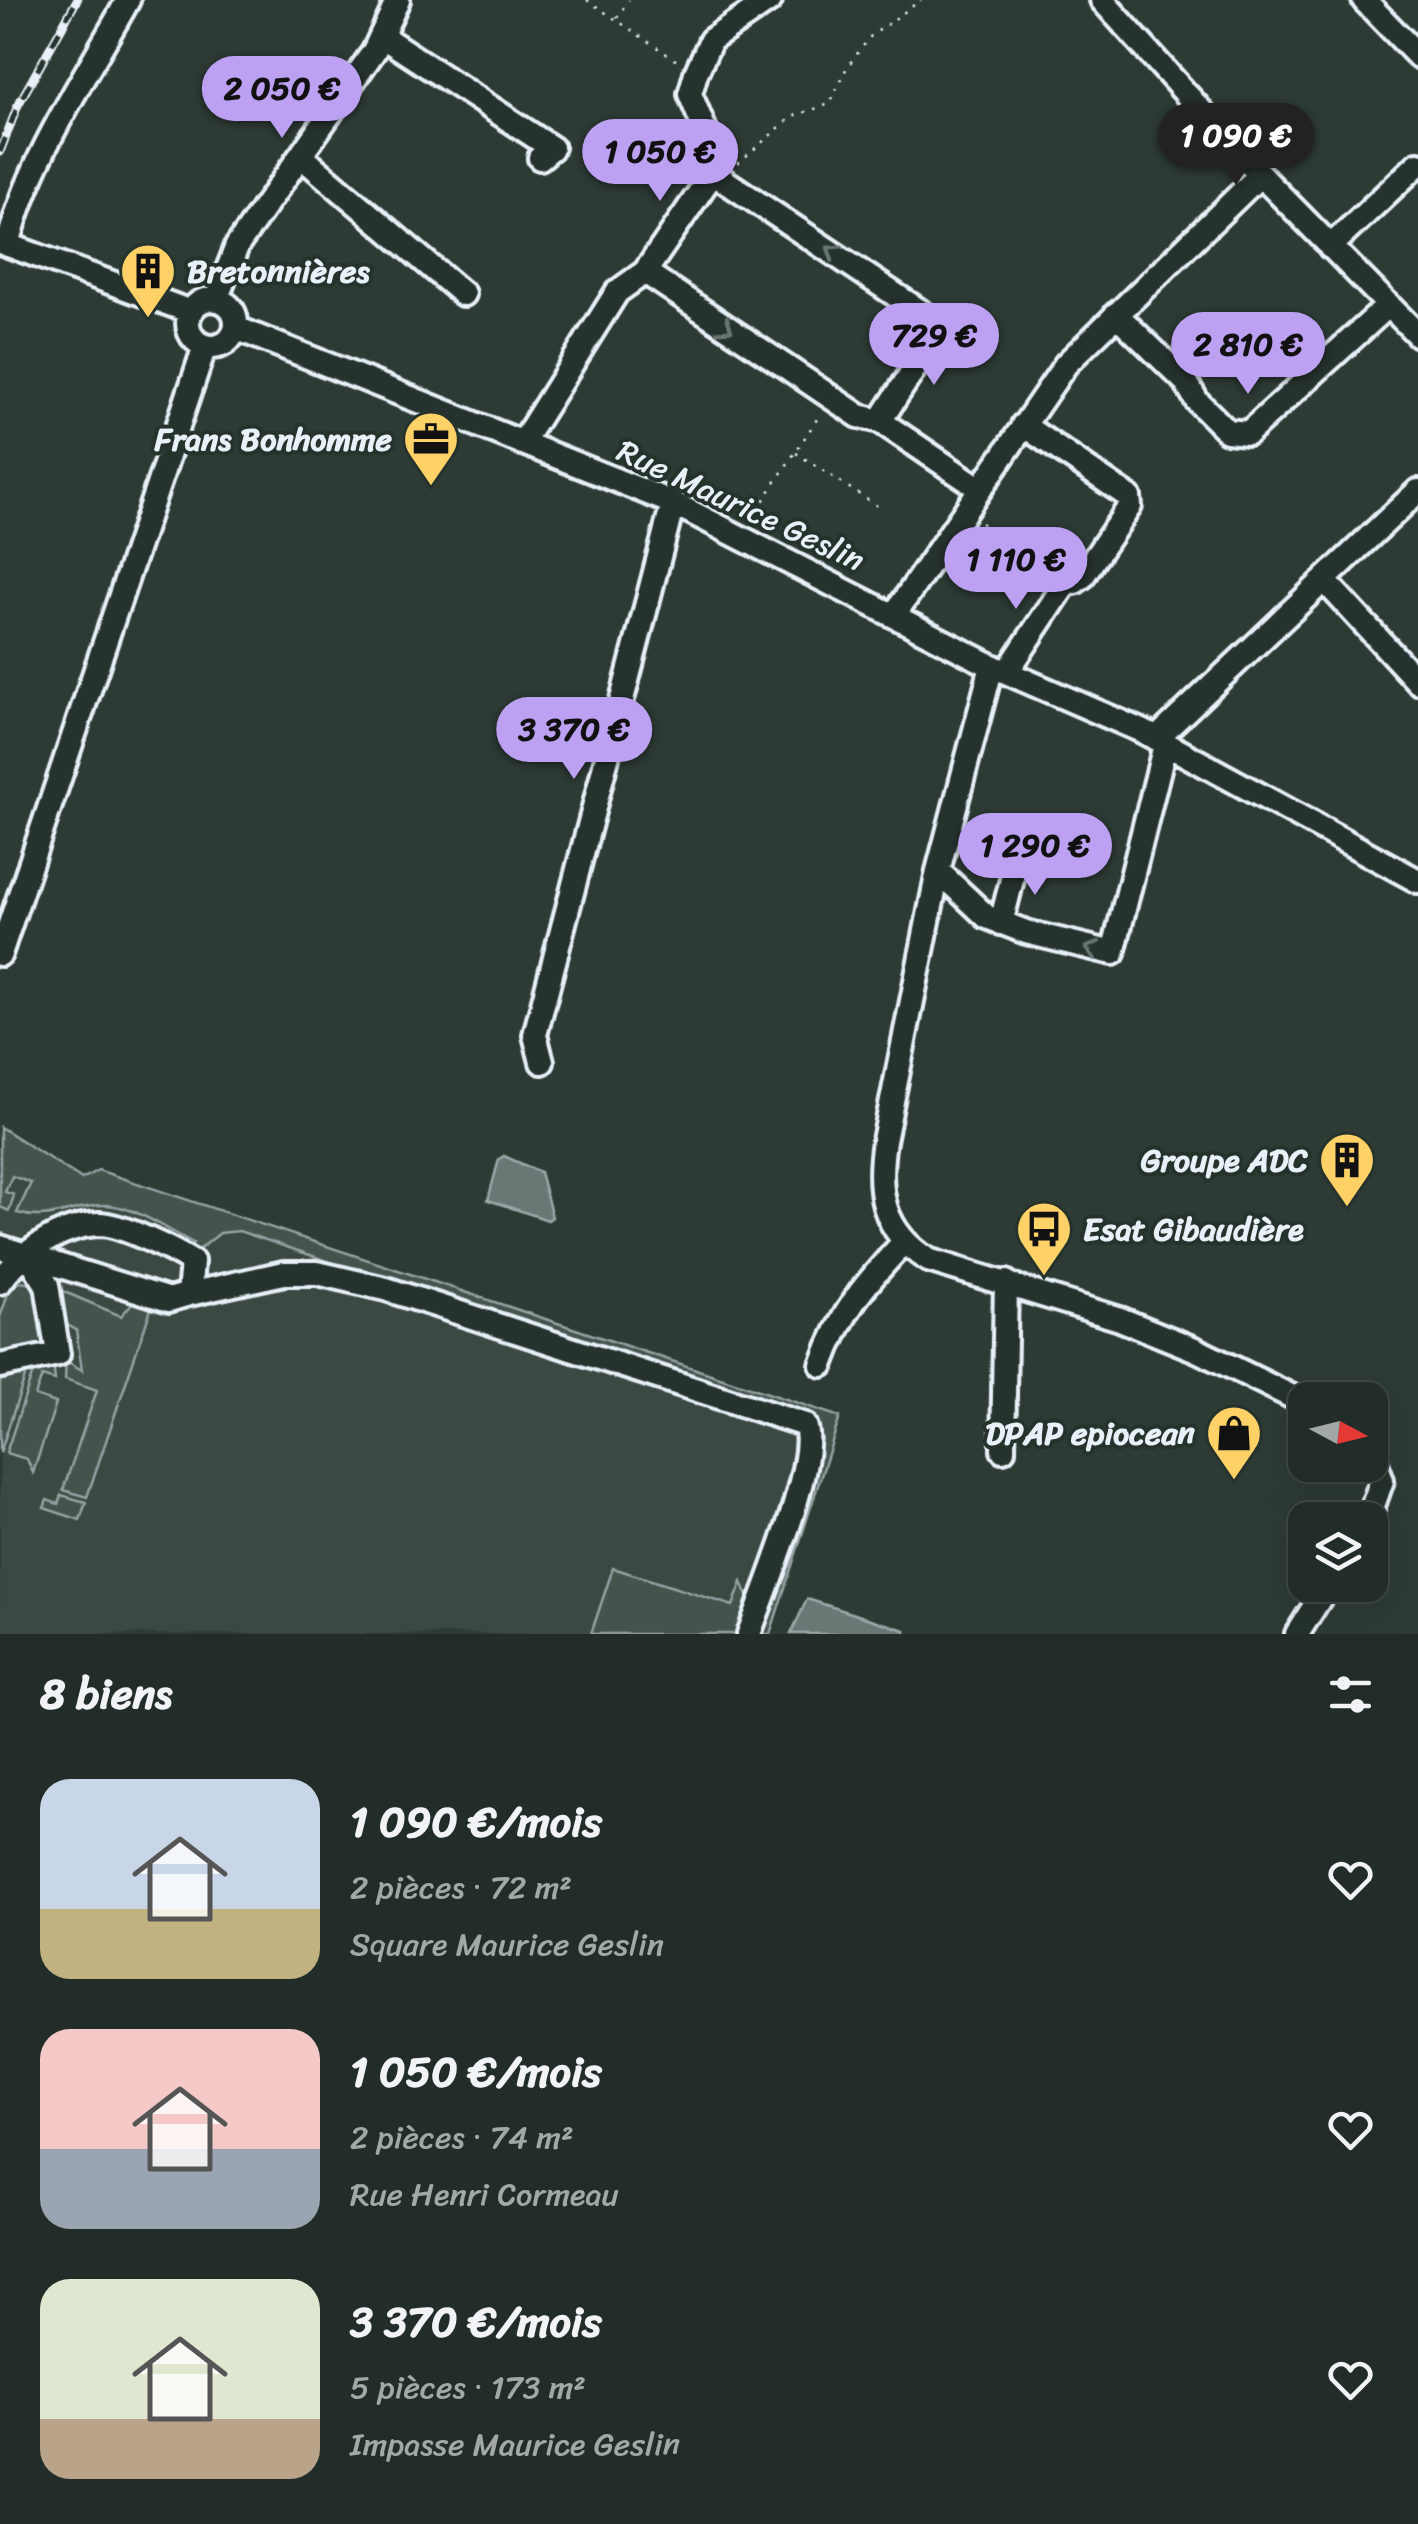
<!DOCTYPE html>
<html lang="fr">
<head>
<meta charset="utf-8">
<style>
  :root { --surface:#222c28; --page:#2a3430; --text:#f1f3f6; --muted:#a2a7a8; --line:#3f4845; --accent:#bca0f2 }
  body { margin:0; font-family:Sriracha,sans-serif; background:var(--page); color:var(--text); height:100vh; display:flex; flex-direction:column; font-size:38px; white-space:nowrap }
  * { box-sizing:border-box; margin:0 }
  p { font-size:32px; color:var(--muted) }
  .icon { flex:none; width:55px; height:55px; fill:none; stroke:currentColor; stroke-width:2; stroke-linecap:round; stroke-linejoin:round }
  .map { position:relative; height:1634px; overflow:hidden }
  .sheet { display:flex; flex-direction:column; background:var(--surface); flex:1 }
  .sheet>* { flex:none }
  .needle { width:65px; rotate:97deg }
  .controls { position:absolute; left:1288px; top:1382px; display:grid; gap:20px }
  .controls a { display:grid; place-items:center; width:100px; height:100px; border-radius:20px; background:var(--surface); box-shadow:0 10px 40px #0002,0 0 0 2px var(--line); font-size:50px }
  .price { position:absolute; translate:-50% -85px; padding:0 22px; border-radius:35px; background:var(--accent); color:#111; font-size:32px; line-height:65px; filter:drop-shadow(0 2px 5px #0008) }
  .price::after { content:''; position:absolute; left:50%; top:60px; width:30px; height:22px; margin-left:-15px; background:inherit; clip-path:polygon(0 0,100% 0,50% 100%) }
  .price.active { background:#222; color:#fff }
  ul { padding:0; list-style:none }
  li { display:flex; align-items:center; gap:30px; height:250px; padding:0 40px }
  li span { display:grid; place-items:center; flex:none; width:280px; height:200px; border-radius:30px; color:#555 }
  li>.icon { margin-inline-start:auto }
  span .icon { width:120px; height:120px; fill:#fffc; stroke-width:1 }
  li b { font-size:42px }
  h2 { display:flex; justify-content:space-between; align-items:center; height:120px; padding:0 40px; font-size:42px }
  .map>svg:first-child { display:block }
  .built { fill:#3b4843 }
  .green { fill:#45524e; stroke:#96a2a3; stroke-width:2.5 }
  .water { fill:#6b7775; stroke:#9da8a9; stroke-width:2.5 }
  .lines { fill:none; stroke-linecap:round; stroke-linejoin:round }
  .minor-casing { stroke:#e8f1f8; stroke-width:30 }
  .path { stroke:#e8f1f8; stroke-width:2.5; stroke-dasharray:2.5 8; stroke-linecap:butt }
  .minor { stroke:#26332d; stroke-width:22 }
  .rail-casing { stroke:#e8f1f8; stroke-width:9 }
  .rail { stroke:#26332d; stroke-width:5; stroke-dasharray:15; stroke-linecap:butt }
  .oneway { stroke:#6a7674 }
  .labels { text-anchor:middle; stroke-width:8; stroke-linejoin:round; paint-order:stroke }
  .poi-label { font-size:32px; font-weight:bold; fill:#e8f1f8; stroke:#26332d; text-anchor:end }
  .street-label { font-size:32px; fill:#e8f1f8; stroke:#26332d }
</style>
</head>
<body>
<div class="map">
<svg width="1418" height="1634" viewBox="0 0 1418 1634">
  <rect width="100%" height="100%" fill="#2e3b35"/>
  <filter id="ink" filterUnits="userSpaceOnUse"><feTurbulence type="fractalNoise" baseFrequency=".01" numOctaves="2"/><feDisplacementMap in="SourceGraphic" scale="20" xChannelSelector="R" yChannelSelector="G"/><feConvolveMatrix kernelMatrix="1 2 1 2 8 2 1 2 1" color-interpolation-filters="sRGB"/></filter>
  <g filter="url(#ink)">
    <path class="built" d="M0,1127l82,52 16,-9 742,247 -70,217h-770z"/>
    <path class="green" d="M0,1127l82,52 16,-9 742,247 -70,217h-13l65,-194 -4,-14 -579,-195 -19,2 -24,19 -7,-4 4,-5c-26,-13 -59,-38 -89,-38 -32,0 -54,18 -87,8l14,-30 -19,-7 -7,16 9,3 -5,16 -9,-4z
      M21,1282l17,3 8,62 -46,12v-42l10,-29z
      M55,1288l66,28 13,-15 17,8 -64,188 -24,-7 34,-100 -32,-11 1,-18 16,9 -6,-40 -15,-9z
      M47,1366l7,5 1,9 -13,-4 -7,20 21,7 -23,70 -6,-14 -21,-6 26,-78z
      M27,1371l-27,82v-72z
      M61,1495l25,7 -6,18 -36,-12 3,-8 11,4z
      M613,1568l120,38 9,-24 6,14 -13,38h-144z"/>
    <path class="water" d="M504,1156l36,16 12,45 -4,3 -60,-20 11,-41z
      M807,1599l98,31v4h-114z"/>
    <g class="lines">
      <g class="minor-casing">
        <path id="minor" d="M1102,0l138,154 178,181
          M1364,0l54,56
          M383,37l169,111 -12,10
          M302,157l161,137
          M713,173l265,177
          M0,242l191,70
          M8,245c21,-87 77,-167 120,-245
          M1330,247l88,-83
          M645,272l214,144 21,5 99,67
          M188 323a24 24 0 1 1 48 0a24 24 0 1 1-48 0Z
          M216,300l21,-54 137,-195 24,-51
          M1116,314l70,68 11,19 30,30 21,2 141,-128
          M236,328l437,175 319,163 152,66 274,149
          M880,421l63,-96
          M522,443l95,-151 28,-20 68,-99v-24l-23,-55 6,-21 15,-33 59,-40
          M1324,580l94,102
          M894,615l172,-251 194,-189
          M992,666l-54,205 -54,270c-8,50 -2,90 44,119l192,59 77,31 108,53
          M1007,672l61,-92 7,2 7,-5 48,-71 -1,-9 -106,-72
          M1156,739l262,-248
          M938,871l49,46 39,15 87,21 52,-208
          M1001,923l16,-63
          M0,954l205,-608
          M542,1062l-7,-27 138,-532
          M0,1247l169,53 20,-6 3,-32c-19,-12 -71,-38 -93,-38 -37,1 -79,29 -99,58
          M189,1294l95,-21h33l69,16 419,136c15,33 -42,169 -56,209
          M822,1365c20,-55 42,-80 82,-123
          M0,1366l58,-12 -11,-69 -19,-31
          M1003,1450l3,-168
          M1368,1520l14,-40 -12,-33
          M1297,1634l31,-49"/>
      </g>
      <path class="path" d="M587,0l90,61
        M617,18l12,-18
        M738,163l55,-47 37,-12 17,-37 24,-31 50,-36
        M796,453l87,57
        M752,518l67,-102
        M981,523l68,45"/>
      <use href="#minor" class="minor"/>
      <g class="rail-casing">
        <path id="rail" d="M0,152l18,-47 59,-105"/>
      </g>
      <use href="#rail" class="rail"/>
    </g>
    <defs><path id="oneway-chevron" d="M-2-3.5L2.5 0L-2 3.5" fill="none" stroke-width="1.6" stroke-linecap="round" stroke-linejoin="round" transform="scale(2.5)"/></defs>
    <g class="oneway">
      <use href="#oneway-chevron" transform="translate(833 251) rotate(-146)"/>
      <use href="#oneway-chevron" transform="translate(726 327) rotate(34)"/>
      <use href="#oneway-chevron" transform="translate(1092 949) rotate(-166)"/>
    </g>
  </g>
  <defs>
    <g id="building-pin" transform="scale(2.875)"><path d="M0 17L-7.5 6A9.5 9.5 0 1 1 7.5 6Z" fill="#ffd166" stroke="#26332d"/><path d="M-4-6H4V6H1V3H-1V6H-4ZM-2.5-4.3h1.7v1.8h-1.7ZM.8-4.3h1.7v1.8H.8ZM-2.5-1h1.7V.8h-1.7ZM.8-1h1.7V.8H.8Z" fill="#111"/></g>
    <g id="office-pin" transform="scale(2.875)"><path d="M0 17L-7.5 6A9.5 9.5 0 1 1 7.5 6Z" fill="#ffd166" stroke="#26332d"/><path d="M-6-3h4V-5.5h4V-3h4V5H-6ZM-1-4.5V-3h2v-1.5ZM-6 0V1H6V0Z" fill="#111"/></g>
    <g id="bus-pin" transform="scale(2.875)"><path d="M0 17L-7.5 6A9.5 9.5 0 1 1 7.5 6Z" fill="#ffd166" stroke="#26332d"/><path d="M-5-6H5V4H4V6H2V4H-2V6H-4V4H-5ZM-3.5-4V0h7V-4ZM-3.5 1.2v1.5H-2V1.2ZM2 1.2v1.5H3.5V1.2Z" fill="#111"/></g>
    <g id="shop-pin" transform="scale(2.875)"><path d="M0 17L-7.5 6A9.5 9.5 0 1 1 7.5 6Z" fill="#ffd166" stroke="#26332d"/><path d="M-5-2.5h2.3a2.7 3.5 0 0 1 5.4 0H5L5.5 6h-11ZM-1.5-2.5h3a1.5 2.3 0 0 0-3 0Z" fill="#111"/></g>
  </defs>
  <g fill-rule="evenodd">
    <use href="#building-pin" x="148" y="271"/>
    <use href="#office-pin" x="431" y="439"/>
    <use href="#building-pin" x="1347" y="1160"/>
    <use href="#bus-pin" x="1044" y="1229"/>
    <use href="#shop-pin" x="1234" y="1433"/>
  </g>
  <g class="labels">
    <g class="poi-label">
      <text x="187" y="282" text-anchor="start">Bretonnières</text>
      <text x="392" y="450">Frans Bonhomme</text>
      <text x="1308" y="1171">Groupe ADC</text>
      <text x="1083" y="1240" text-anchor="start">Esat Gibaudière</text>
      <text x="1195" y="1444">DPAP epiocean</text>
    </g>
    <g class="street-label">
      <text transform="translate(741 505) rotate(25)" y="11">Rue Maurice Geslin</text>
    </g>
  </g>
</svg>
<div class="controls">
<a><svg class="needle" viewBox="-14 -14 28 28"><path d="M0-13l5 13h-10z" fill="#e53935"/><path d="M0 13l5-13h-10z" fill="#a2a7a8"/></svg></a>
<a><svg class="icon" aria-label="layers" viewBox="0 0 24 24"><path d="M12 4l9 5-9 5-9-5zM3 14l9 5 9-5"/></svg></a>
</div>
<b class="price" style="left:282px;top:141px">2 050 €</b>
<b class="price active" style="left:1236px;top:188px">1 090 €</b>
<b class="price" style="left:660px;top:204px">1 050 €</b>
<b class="price" style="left:934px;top:388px">729 €</b>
<b class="price" style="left:1248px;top:397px">2 810 €</b>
<b class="price" style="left:1016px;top:612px">1 110 €</b>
<b class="price" style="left:574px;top:782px">3 370 €</b>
<b class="price" style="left:1035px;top:898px">1 290 €</b>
</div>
<section class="sheet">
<h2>8 biens<svg class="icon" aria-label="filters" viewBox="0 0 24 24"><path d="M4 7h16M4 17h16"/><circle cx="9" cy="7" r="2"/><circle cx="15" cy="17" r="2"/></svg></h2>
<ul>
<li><span style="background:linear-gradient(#c9d6e8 65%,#c2b280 0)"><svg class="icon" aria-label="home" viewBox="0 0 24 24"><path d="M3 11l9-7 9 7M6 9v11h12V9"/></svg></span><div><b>1 090 €/mois</b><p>2 pièces · 72 m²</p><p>Square Maurice Geslin</p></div><svg class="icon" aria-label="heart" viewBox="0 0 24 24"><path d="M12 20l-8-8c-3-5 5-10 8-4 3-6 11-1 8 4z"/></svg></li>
<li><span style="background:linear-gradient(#f6c9c9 60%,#9aa5b1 0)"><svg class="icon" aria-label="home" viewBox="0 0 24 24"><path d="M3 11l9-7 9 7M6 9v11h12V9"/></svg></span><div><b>1 050 €/mois</b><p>2 pièces · 74 m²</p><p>Rue Henri Cormeau</p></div><svg class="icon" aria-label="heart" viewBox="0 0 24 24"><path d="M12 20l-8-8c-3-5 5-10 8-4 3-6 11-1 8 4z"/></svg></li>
<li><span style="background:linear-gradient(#dfe7d0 70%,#b9a48a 0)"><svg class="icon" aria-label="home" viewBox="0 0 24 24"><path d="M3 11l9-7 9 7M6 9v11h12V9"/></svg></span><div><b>3 370 €/mois</b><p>5 pièces · 173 m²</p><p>Impasse Maurice Geslin</p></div><svg class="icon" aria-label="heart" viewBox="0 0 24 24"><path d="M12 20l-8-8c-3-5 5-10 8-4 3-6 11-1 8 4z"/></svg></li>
</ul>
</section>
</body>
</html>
